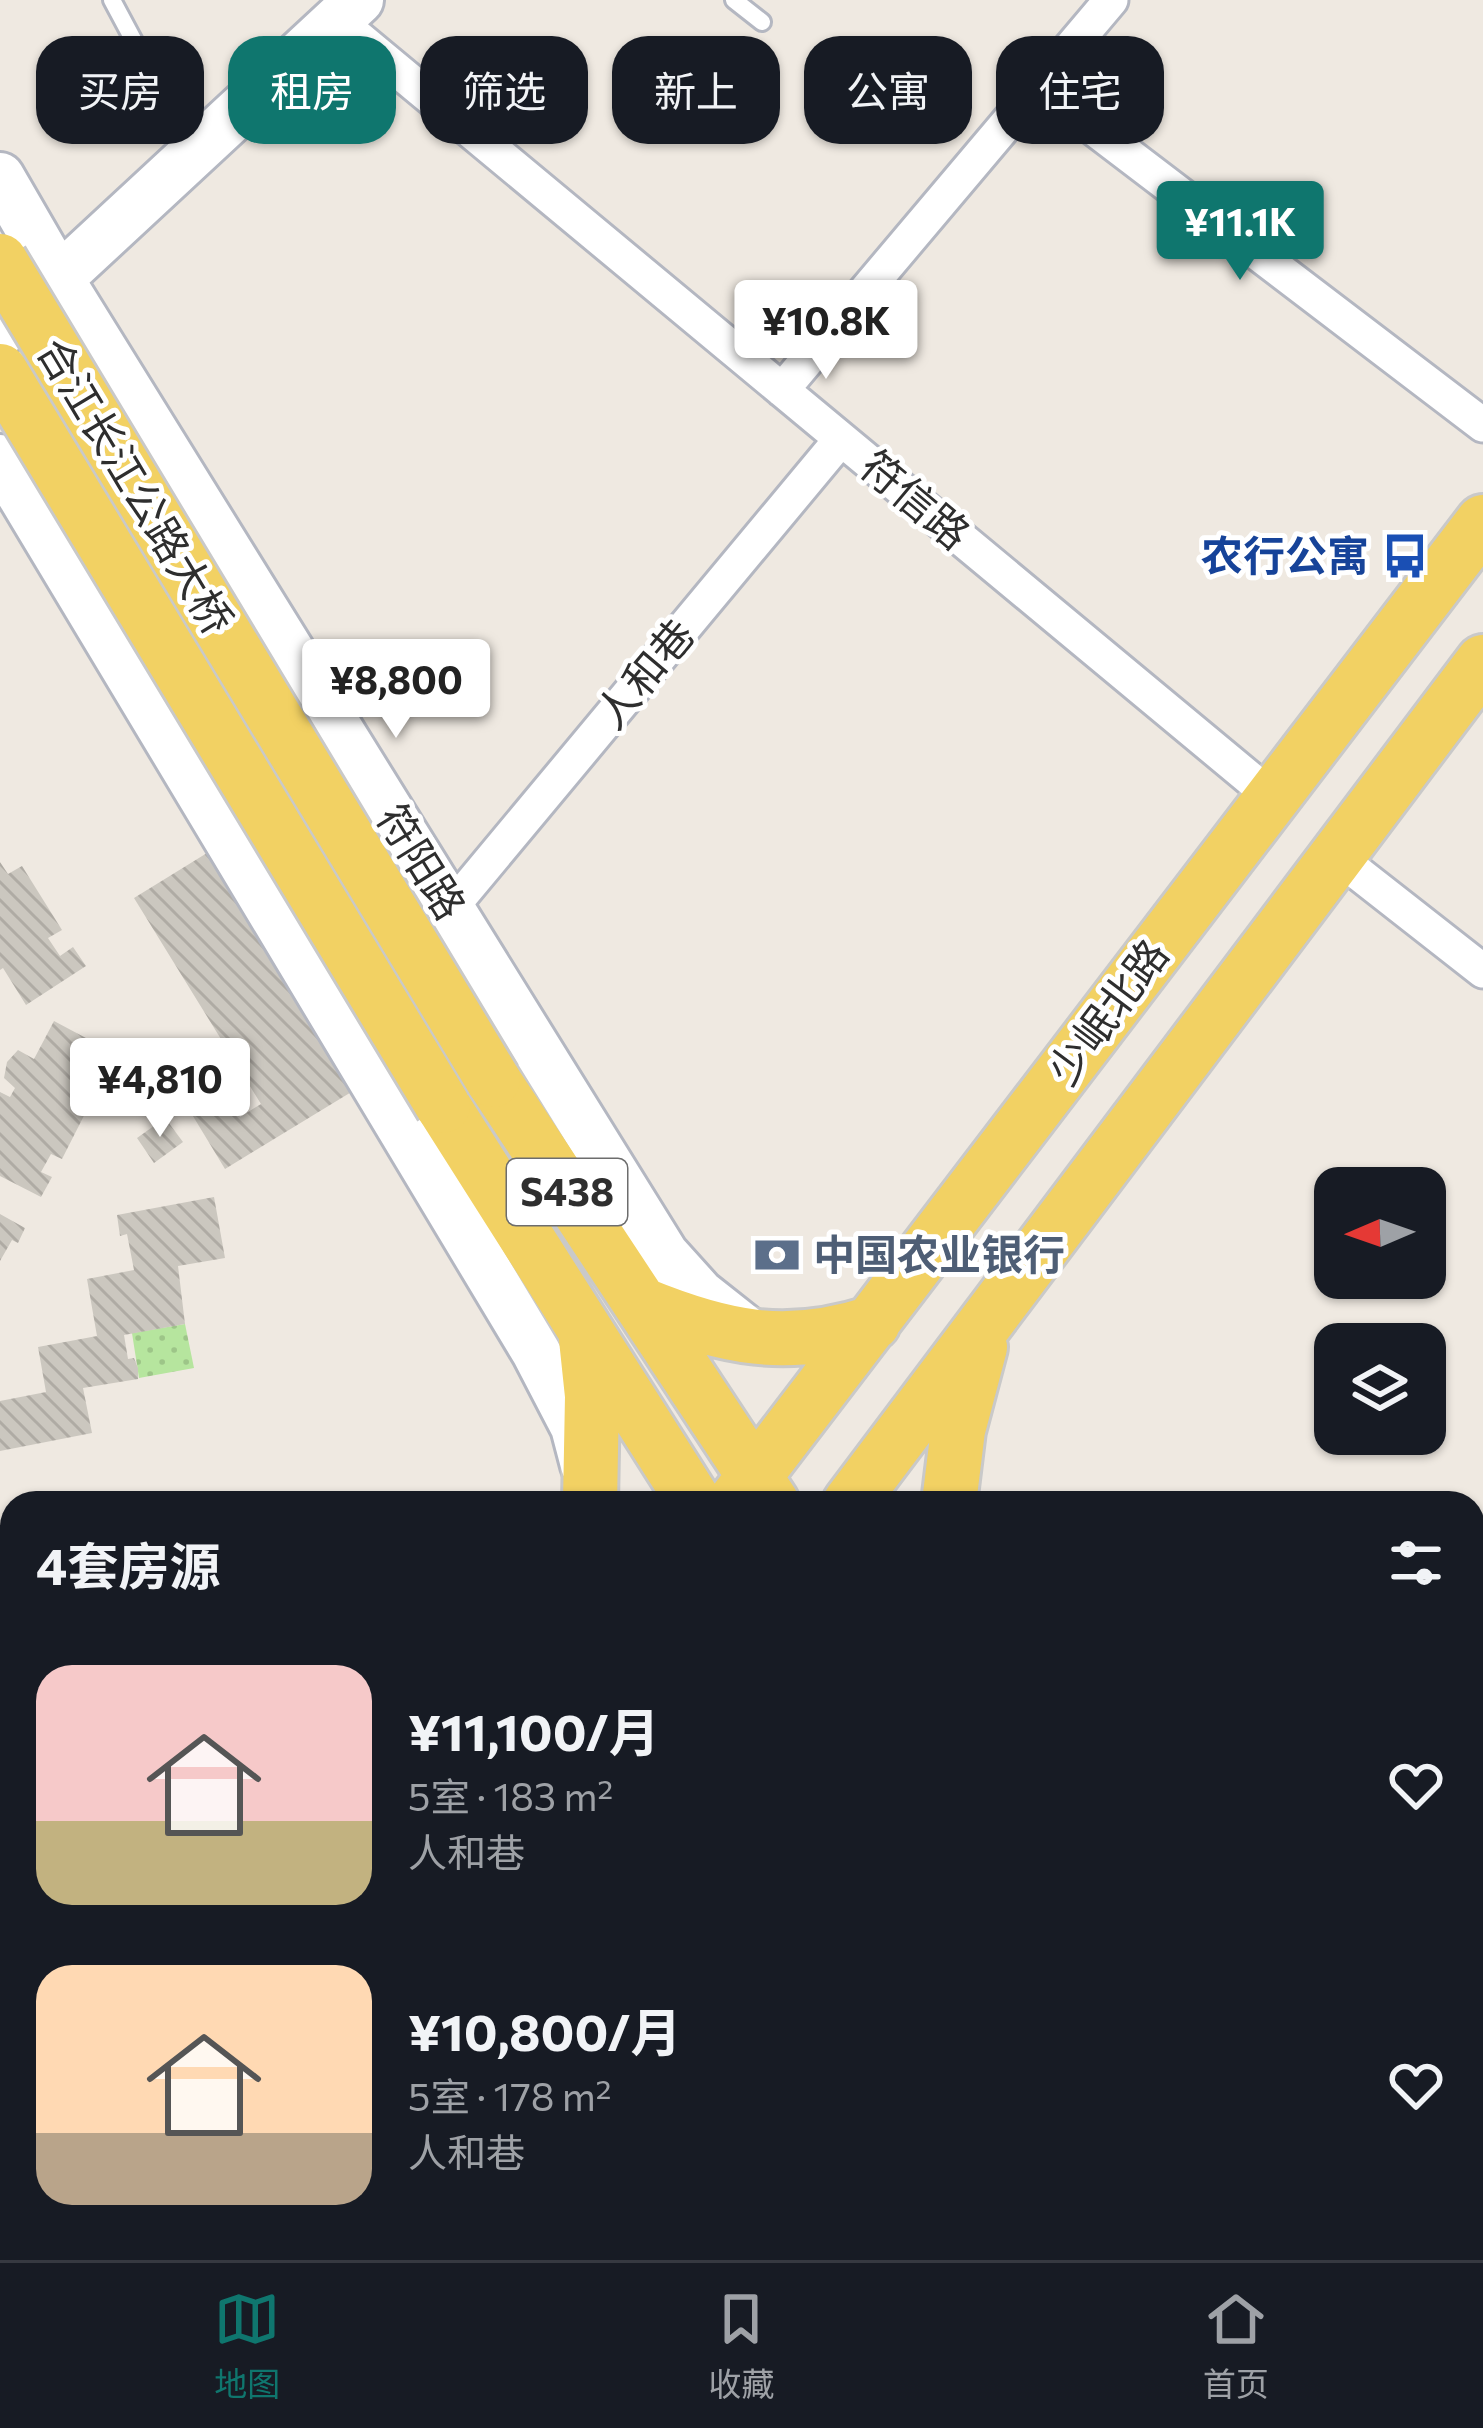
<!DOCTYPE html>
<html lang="zh">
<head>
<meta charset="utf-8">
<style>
  :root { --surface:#171b24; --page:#242831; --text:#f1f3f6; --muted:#9ea1a6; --line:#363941; --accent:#0f766e }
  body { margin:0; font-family:Commissioner,"Noto Sans SC",sans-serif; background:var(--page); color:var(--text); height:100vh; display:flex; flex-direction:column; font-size:45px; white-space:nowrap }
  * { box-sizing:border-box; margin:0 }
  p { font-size:39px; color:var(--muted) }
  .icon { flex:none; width:66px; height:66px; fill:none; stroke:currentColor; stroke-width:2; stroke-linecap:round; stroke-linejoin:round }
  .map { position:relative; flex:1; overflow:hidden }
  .side { position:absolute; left:0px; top:1491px; width:1485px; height:771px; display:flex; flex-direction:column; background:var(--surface); border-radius:36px 36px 0 0; box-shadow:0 3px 9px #0004 }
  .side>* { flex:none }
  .banner { position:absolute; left:36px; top:36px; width:1413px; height:108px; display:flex; gap:24px }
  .needle { width:78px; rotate:268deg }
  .tools { position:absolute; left:1314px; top:1167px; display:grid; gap:24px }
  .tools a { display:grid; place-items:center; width:132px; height:132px; border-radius:24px; background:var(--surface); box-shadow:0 3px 9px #0004; font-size:60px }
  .price { position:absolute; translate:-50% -102px; padding:0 27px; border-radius:12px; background:#fff; color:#222; font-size:39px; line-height:78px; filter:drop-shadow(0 3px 6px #0008) }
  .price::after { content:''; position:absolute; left:50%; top:72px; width:36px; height:27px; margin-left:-18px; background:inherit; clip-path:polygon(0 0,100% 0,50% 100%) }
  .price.active { background:var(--accent); color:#fff }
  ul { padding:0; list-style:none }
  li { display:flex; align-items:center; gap:36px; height:300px; padding:0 36px }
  li span { display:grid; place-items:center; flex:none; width:336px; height:240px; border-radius:36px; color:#555 }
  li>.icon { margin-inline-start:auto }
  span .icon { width:144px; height:144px; fill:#fffc; stroke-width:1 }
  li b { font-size:51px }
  h2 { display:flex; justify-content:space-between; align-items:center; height:144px; padding:0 36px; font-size:51px }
  .tag { padding:0 42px; border-radius:36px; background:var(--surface); box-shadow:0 3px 9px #0004; font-size:42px; line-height:108px }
  .tag.active { background:var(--accent); color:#fff }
  .tab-bar { display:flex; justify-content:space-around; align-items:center; height:168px; border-top:3px solid var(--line); background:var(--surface); font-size:33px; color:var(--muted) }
  .tab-bar a { display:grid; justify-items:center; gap:6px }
  .tab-bar .active { color:var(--accent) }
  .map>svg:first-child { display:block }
  .grass { fill:url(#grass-dots) }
  .building { fill:url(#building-back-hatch) }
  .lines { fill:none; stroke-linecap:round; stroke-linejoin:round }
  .lane-casing { stroke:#b4b7c1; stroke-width:22 }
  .street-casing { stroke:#b4b7c1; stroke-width:39 }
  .secondary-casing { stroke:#b4b7c1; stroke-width:54 }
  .primary-casing { stroke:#c9c9c9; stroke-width:60 }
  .lane { stroke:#fff; stroke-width:16 }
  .street { stroke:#fff; stroke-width:33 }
  .secondary { stroke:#fff; stroke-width:48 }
  .primary { stroke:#f2d163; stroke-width:54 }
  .primary-bridge-casing { stroke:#c9c9c9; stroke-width:60; stroke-linecap:butt }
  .primary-bridge { stroke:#f2d163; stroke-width:54 }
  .labels { text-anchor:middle; stroke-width:10; stroke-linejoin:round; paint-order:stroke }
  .shield { fill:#fff; stroke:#6d6d6d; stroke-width:3 }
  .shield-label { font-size:39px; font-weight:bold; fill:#2e2e2e }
  .street-label { font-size:42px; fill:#2e2e2e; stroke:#fff }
  .transit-label { font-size:42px; font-weight:bold; fill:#164399; stroke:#fff; text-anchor:end }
  .service-label { font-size:42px; font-weight:bold; fill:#4e5e75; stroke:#fff; text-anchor:start }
</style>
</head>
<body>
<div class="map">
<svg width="1483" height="2260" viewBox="0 0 1483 2260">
  <defs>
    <pattern id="grass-dots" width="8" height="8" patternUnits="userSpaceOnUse" patternTransform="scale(3)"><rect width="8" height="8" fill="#b6e59e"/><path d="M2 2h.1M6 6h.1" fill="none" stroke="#9dc588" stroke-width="1.8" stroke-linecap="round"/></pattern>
    <pattern id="building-back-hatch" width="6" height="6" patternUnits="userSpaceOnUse" patternTransform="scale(3)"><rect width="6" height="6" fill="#cbc7bf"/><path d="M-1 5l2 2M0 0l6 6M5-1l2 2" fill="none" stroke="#afaba4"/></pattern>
  </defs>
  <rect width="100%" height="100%" fill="#efe9e1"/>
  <path class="grass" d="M185,1324l9,44 -55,10 -7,-45z"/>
  <path class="building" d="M207,853l146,238 -128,78 -46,-76 18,-10 10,17 16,-9 17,26 21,-13 -127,-206z
    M0,862l8,12 14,-8 40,64 -14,8 12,18 13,-9 13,19 -60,39 -23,-37 -3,2z
    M54,1021l62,33 -11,22 -7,-3 -9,15 7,4 -34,67 -11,-5 -10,18 11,5 -11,20 -41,-21v-84l10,5 5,-9 -11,-10 3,-16 11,-12 16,9z
    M165,1118l18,24 -29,21 -17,-25z
    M214,1197l11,61 -47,8 7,58 -61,11 4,24 6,-1 4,10v11l-55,9 9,45 -92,18v-50l46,-9 -8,-45 59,-11 -10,-57 47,-9 -7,-36 -7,2 -3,-21z
    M0,1214l25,14 -7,15 -6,-3 -12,21z"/>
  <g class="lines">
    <g class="lane-casing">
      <path id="lane" d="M112,0l79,148
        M734,0l28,22"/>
    </g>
    <g class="street-casing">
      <path id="street" d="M337,20l934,776
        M1038,86l445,339
        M782,390l329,-390
        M1335,855l148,116
        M450,909l391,-470"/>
    </g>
    <g class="secondary-casing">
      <path id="secondary" d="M0,177l59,102 605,975 36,40 53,42
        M0,333l359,-333
        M0,459l536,893 39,75 10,38"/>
    </g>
    <g class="primary-casing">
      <path id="primary" d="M493,1080l279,423
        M443,1106l252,397
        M641,1304c83,34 146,47 232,19
        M586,1339l6,57 -2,107
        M734,1503l749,-981
        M850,1503l633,-841
        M949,1503l9,-73 22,-83
        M1169,2250l6,10
        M1230,2250l6,10
        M155,2260l8,-10
        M273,2260l7,-10"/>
    </g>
    <use href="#lane" class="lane"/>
    <use href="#street" class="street"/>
    <use href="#secondary" class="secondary"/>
    <use href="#primary" class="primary"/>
    <g class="primary-bridge-casing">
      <path id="primary-bridge" d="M0,261l493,819
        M0,371l443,735"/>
    </g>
    <use href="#primary-bridge" class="primary-bridge"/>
  </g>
  <defs>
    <g id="bus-bare" transform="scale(3.6)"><path d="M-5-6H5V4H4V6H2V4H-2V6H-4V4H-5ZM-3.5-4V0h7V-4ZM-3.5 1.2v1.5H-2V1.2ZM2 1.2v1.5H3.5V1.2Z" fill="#1a4fb4" stroke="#fff" stroke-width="2.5" paint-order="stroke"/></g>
    <g id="bank-bare" transform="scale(3.6)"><path d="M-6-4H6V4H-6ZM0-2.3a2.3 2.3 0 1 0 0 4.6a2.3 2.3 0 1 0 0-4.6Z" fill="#5c6f8a" stroke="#fff" stroke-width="2.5" paint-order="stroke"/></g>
  </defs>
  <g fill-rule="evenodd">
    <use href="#bus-bare" x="1405" y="556"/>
    <use href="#bank-bare" x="777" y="1255"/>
  </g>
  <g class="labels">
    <rect class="shield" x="507" y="1159" width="120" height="66" rx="9"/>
    <g class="shield-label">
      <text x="567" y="1206">S438</text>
    </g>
    <g class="street-label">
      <text transform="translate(135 486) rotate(59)" y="15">合江长江公路大桥</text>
      <text transform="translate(915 500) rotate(40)" y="15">符信路</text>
      <text transform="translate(645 674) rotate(-50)" y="15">人和巷</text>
      <text transform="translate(421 862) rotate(58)" y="15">符阳路</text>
      <text transform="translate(1108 1012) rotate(-53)" y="15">少岷北路</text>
    </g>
    <g class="transit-label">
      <text x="1369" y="571">农行公寓</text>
    </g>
    <g class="service-label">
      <text x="813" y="1270">中国农业银行</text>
    </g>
  </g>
</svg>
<div class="tools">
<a><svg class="needle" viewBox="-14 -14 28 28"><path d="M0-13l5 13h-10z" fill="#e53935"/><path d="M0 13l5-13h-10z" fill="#9ea1a6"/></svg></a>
<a><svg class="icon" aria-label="layers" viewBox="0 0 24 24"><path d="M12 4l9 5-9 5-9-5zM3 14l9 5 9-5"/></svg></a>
</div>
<b class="price active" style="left:1240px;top:283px">¥11.1K</b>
<b class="price" style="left:826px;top:382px">¥10.8K</b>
<b class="price" style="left:396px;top:741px">¥8,800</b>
<b class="price" style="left:160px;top:1140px">¥4,810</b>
<div class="banner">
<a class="tag">买房</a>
<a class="tag active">租房</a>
<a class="tag">筛选</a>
<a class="tag">新上</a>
<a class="tag">公寓</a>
<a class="tag">住宅</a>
</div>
<section class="side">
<h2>4套房源<svg class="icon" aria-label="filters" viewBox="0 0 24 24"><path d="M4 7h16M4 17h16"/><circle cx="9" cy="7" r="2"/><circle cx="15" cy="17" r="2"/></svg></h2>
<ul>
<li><span style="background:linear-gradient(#f6c9c9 65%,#c2b280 0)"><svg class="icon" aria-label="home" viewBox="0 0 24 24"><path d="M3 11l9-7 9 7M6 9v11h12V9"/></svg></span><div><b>¥11,100/月</b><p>5室 · 183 m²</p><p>人和巷</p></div><svg class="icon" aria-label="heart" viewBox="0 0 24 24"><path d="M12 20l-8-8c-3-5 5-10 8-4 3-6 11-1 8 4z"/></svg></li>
<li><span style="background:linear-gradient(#ffd9b3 70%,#b9a48a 0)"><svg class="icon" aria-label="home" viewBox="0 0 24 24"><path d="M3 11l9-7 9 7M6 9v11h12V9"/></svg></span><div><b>¥10,800/月</b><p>5室 · 178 m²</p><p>人和巷</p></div><svg class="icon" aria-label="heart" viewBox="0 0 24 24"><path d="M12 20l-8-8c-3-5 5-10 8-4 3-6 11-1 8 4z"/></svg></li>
</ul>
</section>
</div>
<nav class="tab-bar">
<a class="active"><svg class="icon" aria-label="map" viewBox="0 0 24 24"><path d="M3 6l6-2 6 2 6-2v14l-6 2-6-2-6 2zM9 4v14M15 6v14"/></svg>地图</a>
<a><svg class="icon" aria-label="saved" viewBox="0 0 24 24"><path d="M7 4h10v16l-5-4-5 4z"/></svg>收藏</a>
<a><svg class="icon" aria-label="home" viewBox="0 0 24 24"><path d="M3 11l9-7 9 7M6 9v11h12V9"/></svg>首页</a>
</nav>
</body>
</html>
